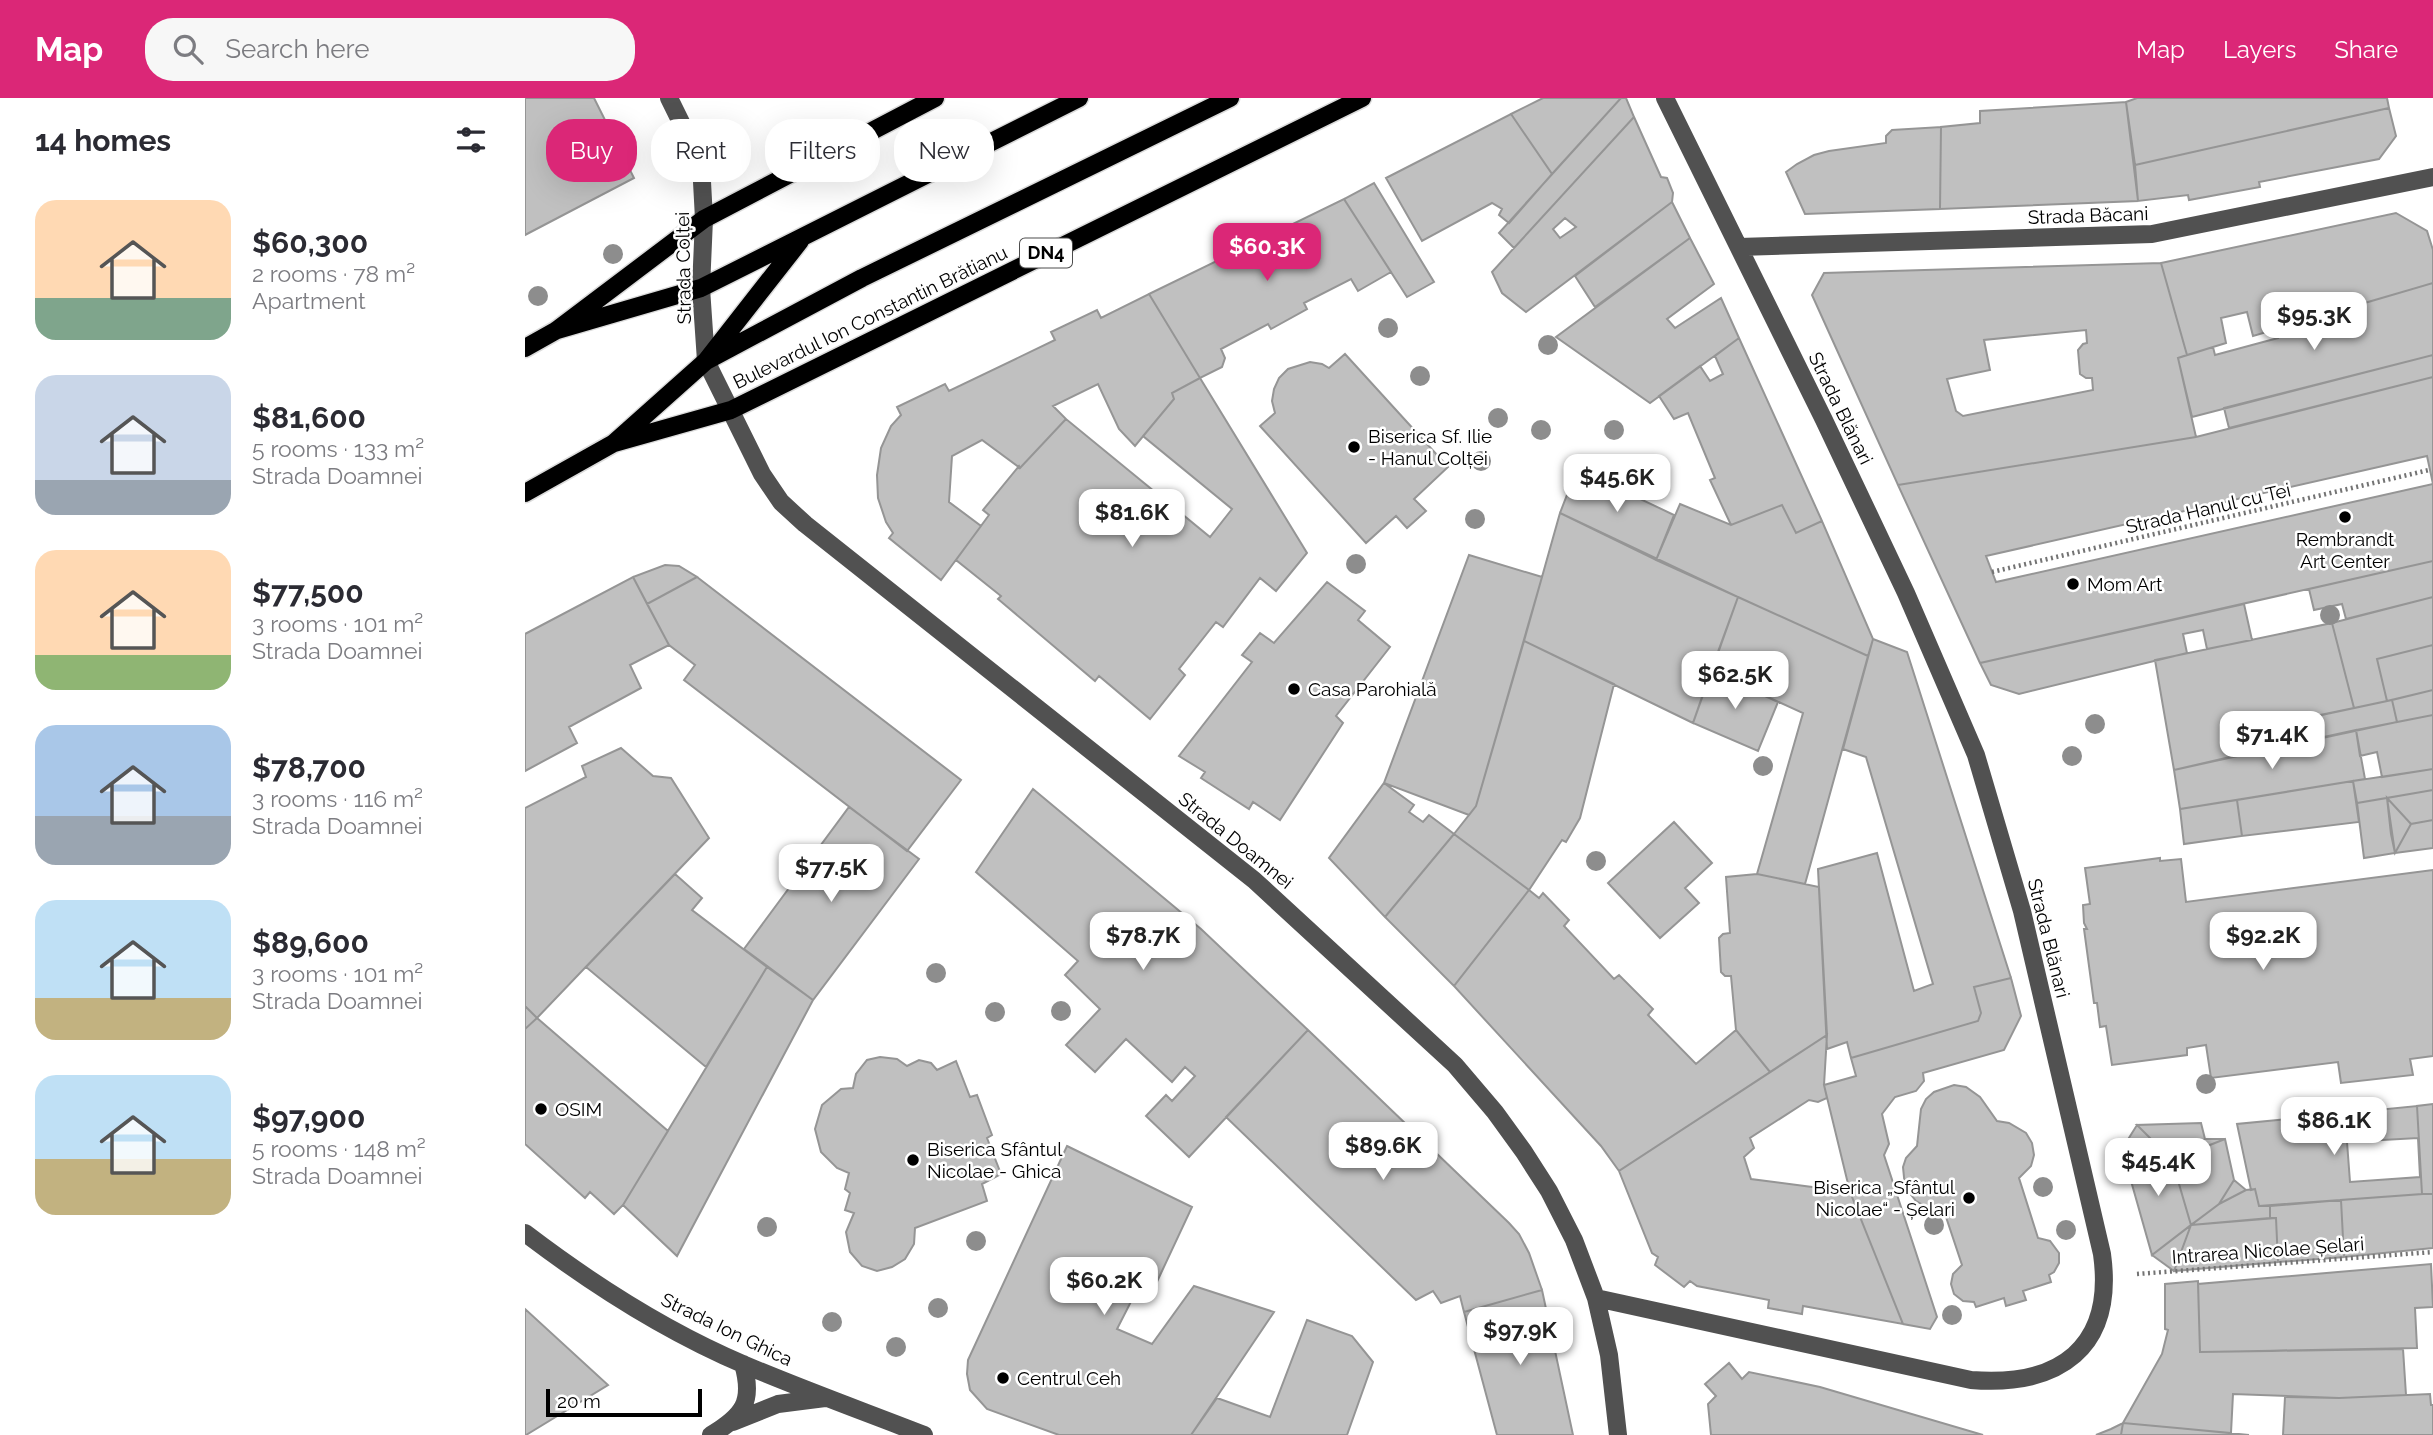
<!DOCTYPE html>
<html lang="en">
<head>
<meta charset="utf-8">
<style>
  :root { --surface:#fff; --page:#f7f7f7; --text:#2b2b33; --muted:#7c7c81; --accent:#db2777 }
  body { margin:0; font-family:Raleway,sans-serif; background:var(--page); color:var(--text); height:100vh; display:flex; flex-direction:column; font-size:26px; white-space:nowrap }
  * { box-sizing:border-box; margin:0 }
  p { font-size:23px; color:var(--muted) }
  .icon { flex:none; width:38px; height:38px; fill:none; stroke:currentColor; stroke-width:2; stroke-linecap:round; stroke-linejoin:round }
  .map { position:relative; flex:1; overflow:hidden }
  .sheet { display:flex; flex-direction:column; background:var(--surface); width:525px }
  .sheet>* { flex:none }
  .hud { position:absolute; left:21px; top:21px; width:665px; height:63px; display:flex; gap:14px }
  .scale { position:absolute; left:21px; bottom:18px; width:156px; box-sizing:border-box; padding-left:7px; border:4px solid #000; border-top:0; font-size:19px; line-height:24px; white-space:nowrap; color:#000; -webkit-text-stroke:5px #fff; paint-order:stroke }
  .price { position:absolute; translate:-50% -60px; padding:0 16px; border-radius:14px; background:#fff; color:#222; font-size:23px; line-height:46px; filter:drop-shadow(0 2px 4px #0008) }
  .price::after { content:''; position:absolute; left:50%; top:42px; width:21px; height:16px; margin-left:-10px; background:inherit; clip-path:polygon(0 0,100% 0,50% 100%) }
  .price.selected { background:var(--accent); color:#fff }
  ul { padding:0; list-style:none }
  li { display:flex; align-items:center; gap:21px; height:175px; padding:0 35px }
  li span { display:grid; place-items:center; flex:none; width:196px; height:140px; border-radius:21px; color:#555 }
  li>.icon { margin-inline-start:auto }
  span .icon { width:84px; height:84px; fill:#fffc; stroke-width:1 }
  li b { font-size:30px }
  h2 { display:flex; justify-content:space-between; align-items:center; height:84px; padding:0 35px; font-size:30px }
  .chip { padding:0 24px; border-radius:28px; background:var(--surface); box-shadow:0 7px 28px #0002; font-size:24px; line-height:63px }
  .chip.selected { background:var(--accent); color:#fff }
  header { display:flex; align-items:center; gap:42px; box-sizing:border-box; height:98px; padding:0 35px; background:var(--accent); color:#fff }
  header strong { font-size:33px }
  nav { display:flex; gap:38px; margin-inline-start:auto; font-size:24px }
  .search { width:490px; height:63px; background:var(--page); display:flex; align-items:center; gap:18px; box-sizing:border-box; padding:0 24px; border-radius:28px; color:var(--muted); font-size:26px }
  main { display:flex; flex:1; min-height:0 }
  .map>svg:first-child { display:block }
  .building { fill:#c0c0c0; stroke:#959595; stroke-width:2; fill-rule:evenodd }
  .lines { fill:none; stroke-linecap:round; stroke-linejoin:round }
  .major-casing { stroke:#dbdbdb; stroke-width:21 }
  .path { stroke:#737373; stroke-width:4.5; stroke-dasharray:2 3.5; stroke-linecap:butt }
  .minor { stroke:#515151; stroke-width:18 }
  .major { stroke:#000; stroke-width:18 }
  .tree { fill:#8d8d8d }
  .poi-dot { fill:#000; stroke:#fff; stroke-width:2.5 }
  .labels { text-anchor:middle; stroke-width:5; stroke-linejoin:round; paint-order:stroke }
  .shield { fill:#fff; stroke:#4c4c4c; stroke-width:2 }
  .shield-label { font-size:18px; font-weight:bold; fill:#000 }
  .street-label { font-size:19px; fill:#000; stroke:#fff }
  .poi-label { font-size:19px; fill:#000; stroke:#fff; text-anchor:start }
</style>
</head>
<body>
<header>
<strong>Map</strong>
<div class="search"><svg class="icon" aria-label="search" viewBox="0 0 24 24"><circle cx="10" cy="10" r="6"/><path d="M15 15l6 6"/></svg>Search here</div>
<nav><a>Map</a><a>Layers</a><a>Share</a></nav>
</header>
<main>
<section class="sheet">
<h2>14 homes<svg class="icon" aria-label="filters" viewBox="0 0 24 24"><path d="M4 7h16M4 17h16"/><circle cx="9" cy="7" r="2"/><circle cx="15" cy="17" r="2"/></svg></h2>
<ul>
<li><span style="background:linear-gradient(#ffd9b3 70%,#7fa58c 0)"><svg class="icon" aria-label="home" viewBox="0 0 24 24"><path d="M3 11l9-7 9 7M6 9v11h12V9"/></svg></span><div><b>$60,300</b><p>2 rooms · 78 m²</p><p>Apartment</p></div></li>
<li><span style="background:linear-gradient(#c9d6e8 75%,#9aa5b1 0)"><svg class="icon" aria-label="home" viewBox="0 0 24 24"><path d="M3 11l9-7 9 7M6 9v11h12V9"/></svg></span><div><b>$81,600</b><p>5 rooms · 133 m²</p><p>Strada Doamnei</p></div></li>
<li><span style="background:linear-gradient(#ffd9b3 75%,#8fb573 0)"><svg class="icon" aria-label="home" viewBox="0 0 24 24"><path d="M3 11l9-7 9 7M6 9v11h12V9"/></svg></span><div><b>$77,500</b><p>3 rooms · 101 m²</p><p>Strada Doamnei</p></div></li>
<li><span style="background:linear-gradient(#a9c7e8 65%,#9aa5b1 0)"><svg class="icon" aria-label="home" viewBox="0 0 24 24"><path d="M3 11l9-7 9 7M6 9v11h12V9"/></svg></span><div><b>$78,700</b><p>3 rooms · 116 m²</p><p>Strada Doamnei</p></div></li>
<li><span style="background:linear-gradient(#bfe0f5 70%,#c2b280 0)"><svg class="icon" aria-label="home" viewBox="0 0 24 24"><path d="M3 11l9-7 9 7M6 9v11h12V9"/></svg></span><div><b>$89,600</b><p>3 rooms · 101 m²</p><p>Strada Doamnei</p></div></li>
<li><span style="background:linear-gradient(#bfe0f5 60%,#c2b280 0)"><svg class="icon" aria-label="home" viewBox="0 0 24 24"><path d="M3 11l9-7 9 7M6 9v11h12V9"/></svg></span><div><b>$97,900</b><p>5 rooms · 148 m²</p><p>Strada Doamnei</p></div></li>
</ul>
</section>
<div class="map">
<svg width="1908" height="1337" viewBox="0 0 1908 1337">
  <rect width="100%" height="100%" fill="#fff"/>
  <path class="building" d="M0,0h69l40,80 -109,57z
    M1018,0h78l-69,76 -41,-60z
    M1096,0h5l8,19 -120,131 -15,-15z
    M1612,0h250l2,10 -254,57 -9,-63z
    M1601,4l12,99 -198,8 1,-82 39,-4v-12z
    M1864,10l7,28 -17,23 -120,23 1,5 -71,13 -1,-5 -50,6 -3,-36z
    M986,16l41,60 -43,49 -10,-8 3,-6 -10,-6 -70,38 -36,-63z
    M1109,19l27,60 6,1 6,15 -1,9 -146,110 -24,-19 -10,-21zM1040,120l11,9 -16,11 -7,-9z
    M1416,29l-1,82 -135,5 -19,-42 11,-8 17,-9 15,-4 57,-8v-7l6,-6z
    M849,85l60,99 -27,15 -63,-98z
    M819,101l47,73 -33,19 -7,-12 -47,24 3,6 -36,20 -3,-5 -47,25 4,9 -3,9 -22,11 -51,-84z
    M1147,104l18,36 -95,69 -20,-31z
    M1871,115l31,18 6,19v33l-180,53 -6,-24 -26,6 5,25 -39,12 -26,-92z
    M1165,140l24,46 -47,35 8,9 46,-30 18,40 -89,65 -94,-66z
    M1636,165l26,92 -9,3 18,79 -298,48 -86,-190 12,-22zM1561,232l1,13 -4,1 -5,6 2,24 6,4h6l1,12 -130,26 -7,-5 -9,-32 43,-9 -6,-30z
    M1908,185v72l-241,62 -14,-59 35,-11 2,8 63,-17 -3,-9z
    M624,196l51,84 -28,15 2,6 -39,47 -16,-17 -21,-45 -45,22 13,13 -46,49 -38,-28 -30,16 -3,46 32,24 -40,54 -52,-42 4,-5 -7,-11 -8,-24 -1,-23 4,-27 10,-22 10,-11 -4,-8 48,-23 4,7 106,-51 -4,-8 46,-22 4,8z
    M1214,240l83,183 -26,12 -14,-28 -51,20 -21,-45 5,-2 -27,-65 -14,6 -15,-23 41,-30 10,15 13,-7 -8,-18z
    M820,256l103,113 -34,32 12,12 -19,17 -11,-12 -30,27 -106,-117 15,-13 -3,-12 2,-12 5,-11 9,-9 22,-7 12,2 7,4z
    M1908,257v22l-204,51 -5,-20z
    M1908,279v184l-453,102 -82,-178 298,-48zM1902,358l6,28 -437,98 -10,-26z
    M675,280l107,175 -31,38 -16,-13 -37,49 -7,-5 -37,47 6,6 -35,44 -51,-43 -4,5 -97,-82 3,-3 -45,-36 33,-45 -6,-5 36,-44 1,2 46,-49 144,118 22,-28 -89,-73 31,-37 -2,-6z
    M1052,371l97,46 -18,45 -96,-47z
    M1155,406l51,21 51,-20 14,28 26,-12 51,118 -5,17 -212,-96z
    M1035,415l178,84 -45,126 -169,-82z
    M944,457l73,22 -66,229 -7,9 -85,-32z
    M1908,463v36l-87,22 -4,-15 -28,6 -5,-21z
    M140,467l14,1 18,11 -50,27 -14,-27z
    M108,479l36,68 -39,20 11,23 -72,39 8,16 -52,28v-137z
    M172,479l264,203 -54,71 -223,-171 11,-15 -26,-20 -22,-41z
    M802,484l38,29 -7,9 32,27 -54,69 7,7 -63,97 -27,-18 -4,7 -48,-31 4,-6 -26,-16 73,-94 -10,-7 18,-22 14,10z
    M1213,499l130,59 -63,228 -48,-10 46,-161 -92,-42z
    M1908,499v48l-56,14 10,42 -33,7 -22,-85z
    M1719,506l8,36 -45,9 -4,-19 -20,4 4,19 -168,41 -28,-9 -11,-22z
    M1807,525l22,85 -116,24 5,22 -69,16 -19,-110z
    M1348,541l34,13 104,326 -37,9 7,26 -3,8 -127,37 -4,-16 -20,7 -9,-180 59,-16 37,138 19,-7 -67,-227 -23,-8z
    M999,543l90,43 -34,134 -14,24 -4,-2 -33,50 -75,-56 22,-28z
    M1908,547v45l-46,11 -10,-42z
    M1186,573l67,31 -20,49 -65,-28z
    M1908,592v25l-36,7 -5,-22z
    M1867,602l5,22 -75,16 -5,-22z
    M1908,617v54l-51,8 -5,-25 -17,4 -4,-26z
    M1831,632l9,49 -185,30 -6,-39z
    M96,650l32,28 18,2 38,60 -172,180 -12,-12v-198l61,-31 -4,-11z
    M1908,671v21l-76,13 -4,-22z
    M1828,683l6,41 -117,14 -5,-36z
    M859,685l30,22 -5,7 14,10 6,-7 25,19 -69,83 -56,-59z
    M508,691l168,140 107,101 -119,127 -43,-41 20,-21 6,6 23,-25 -10,-9 -13,15 -46,-43 -31,33 -29,-27 34,-36 -35,-34 13,-14 -102,-89z
    M1908,692v30l-22,4 -24,-26z
    M1862,700l8,55 -31,5 -7,-55z
    M1862,700l24,26 -16,29 -4,-19z
    M1712,702l5,36 -58,8 -4,-35z
    M324,709l70,52 -106,141 -69,-51z
    M1908,722v28l-38,5 16,-29z
    M1149,724l38,41 -27,25 14,15 -39,35 -52,-55z
    M929,736l75,56 -75,96 -69,-69z
    M1635,760v3l21,-2 5,43 247,-32v186l-23,3 3,16 -72,8 -3,-21 -127,16 -5,-33 -19,3v7l-75,10 -6,-39 -6,1 -3,-24h-3l-10,-74h3l-3,-6 -1,-18 7,-1 -5,-36z
    M150,776l27,24 -10,12 75,57 -61,100 -120,-100z
    M1232,776l62,13 8,148 -57,37 -34,-42 -5,-54h-6l-4,-4 -2,-34 4,-4 7,-1 -4,-56z
    M1004,792l10,8 4,-5 26,27 -5,6 50,53 5,-4 34,34 -5,6 48,49 40,-34 34,42 -151,99 -18,-25 -147,-160z
    M242,869l46,33 -136,256 -54,-51z
    M1486,880l10,38 -17,34 -81,23 1,8 -8,10 -21,6 -13,17 7,30 -5,11 53,162 -7,12 -27,-5 -53,-132 -26,-107 32,-9 -5,-18 127,-37 3,-8 -7,-26z
    M0,908l12,12 -12,11z
    M12,920l131,113 -45,74 -9,9 -24,-22 -5,6 -60,-54v-115z
    M783,932l201,193 10,11 10,19 13,37 -78,22 -4,-16 -19,7 -8,-12 -17,9 -190,-183z
    M1302,937l-3,50 3,13 -9,4 -9,-2 -59,38 4,10 -10,9 7,22 99,13 53,132 -100,-18 -1,8 -34,-6 1,-8 -72,-14 -7,-5 -6,6 -29,-22 3,-8 -6,-4 -33,-82z
    M355,959l17,2 10,7 12,-6 12,3 6,7 19,-9 14,36 7,-2 15,40 -5,3 14,36 -19,10 5,17 -72,27 -1,16 -9,15 -13,8 -15,4 -15,-5 -12,-14 -4,-20 8,-19 -9,-3 5,-17 -5,-4 4,-16 -12,-5 -16,-16 -6,-23 7,-24 19,-16 12,-1 3,-14 11,-14z
    M1429,987l12,2 14,10 17,24 12,2 17,10 6,10 2,12 -3,11 -12,12 19,60 12,3 9,12v10l-5,9 -5,3 2,7 -28,9 3,9 -20,6 -2,-8 -28,9 -2,-5 -11,-1 -9,-7 -3,-10 2,-10 9,-9 -19,-57 -18,-2 -9,-5 -11,-14 -2,-20 3,-9 11,-12 4,-37 5,-10 8,-7z
    M1908,1006v90h-11l-5,-88z
    M1892,1008l5,88 -163,12 -4,-17 -4,1 -14,-66z
    M1676,1025l4,16 -33,21 -35,-35z
    M1612,1027l35,35 -50,-11z
    M1893,1040l2,39 -70,5 -3,-40z
    M1680,1041h20l-53,21z
    M1700,1041l9,41 -15,24 -28,21 -19,-65z
    M542,1048l125,61 -37,79 -14,-4 -24,47 35,15 42,-58 80,26 -83,123h-132l-72,-26 -17,-19 -3,-16 1,-14z
    M1597,1051l50,11 19,65 -39,30z
    M1709,1082l12,10 -27,14z
    M1730,1091l4,17h11v12l-79,7 28,-21 27,-14z
    M1897,1096h11v54l-89,9 -3,-57z
    M1816,1102l3,57 -66,5 -2,-44h-6v-12z
    M1751,1120l2,44 -104,9 17,-46z
    M1666,1127l-17,46 -22,-16z
    M1906,1166l2,43 -18,1 2,40 -217,4 -2,-68z
    M1673,1183l2,71 203,-3 3,46 -67,3 -106,-4 -2,39 -108,-10 39,-69 6,-24 -3,-1v-45z
    M1017,1192l31,145h-76l-33,-123z
    M0,1211l83,76 -82,50h-1z
    M782,1222l45,16 21,26 -26,73h-156l26,-37 53,19z
    M1204,1265l13,16 7,-7 71,15 163,48h-272l-3,-31 8,-8 -11,-12z
    M1905,1296l1,11h2v30h-150l2,-38 54,1z
    M1598,1325l65,6 61,6h-128z
    M1598,1325l-2,12h-25l15,-6z"/>
  <g class="lines">
    <g class="major-casing">
      <path id="major" d="M32,232l144,-42 378,-190
        M0,250l32,-18 147,-111 231,-121
        M181,263l156,-83 368,-180
        M89,345l117,-33 631,-312
        M0,395l89,-50 92,-82 94,-120"/>
    </g>
    <path class="path" d="M1467,474l437,-102
      M1612,1176l296,-22"/>
    <path class="minor" d="M144,0l32,65 3,56 -3,69 5,73 56,113 19,28 24,22 449,356 201,185 40,47 29,40 25,39 25,49 22,58 13,57 9,80
      M1214,149l413,-13 281,-57
      M0,1135c67,51 142,99 220,132 59,25 120,47 179,70
      M1071,1200l375,82c88,7 144,-32 131,-126l-80,-343 -46,-156 -70,-162 -82,-173 -159,-322
      M208,1324l45,-18 47,-6
      M186,1337c32,-19 43,-33 32,-71"/>
    <use href="#major" class="major"/>
  </g>
  <g class="tree">
    <circle cx="88" cy="156" r="10"/>
    <circle cx="13" cy="198" r="10"/>
    <circle cx="863" cy="230" r="10"/>
    <circle cx="1023" cy="247" r="10"/>
    <circle cx="895" cy="278" r="10"/>
    <circle cx="973" cy="320" r="10"/>
    <circle cx="1016" cy="332" r="10"/>
    <circle cx="1089" cy="332" r="10"/>
    <circle cx="956" cy="363" r="10"/>
    <circle cx="950" cy="421" r="10"/>
    <circle cx="831" cy="466" r="10"/>
    <circle cx="1805" cy="517" r="10"/>
    <circle cx="1570" cy="626" r="10"/>
    <circle cx="1786" cy="626" r="10"/>
    <circle cx="1547" cy="658" r="10"/>
    <circle cx="1238" cy="668" r="10"/>
    <circle cx="1071" cy="763" r="10"/>
    <circle cx="411" cy="875" r="10"/>
    <circle cx="536" cy="913" r="10"/>
    <circle cx="470" cy="914" r="10"/>
    <circle cx="1681" cy="986" r="10"/>
    <circle cx="1518" cy="1089" r="10"/>
    <circle cx="1409" cy="1127" r="10"/>
    <circle cx="242" cy="1129" r="10"/>
    <circle cx="1541" cy="1132" r="10"/>
    <circle cx="451" cy="1143" r="10"/>
    <circle cx="413" cy="1210" r="10"/>
    <circle cx="1427" cy="1217" r="10"/>
    <circle cx="307" cy="1224" r="10"/>
    <circle cx="371" cy="1249" r="10"/>
  </g>
  <g class="poi-dot">
    <circle cx="829" cy="349" r="7"/>
    <circle cx="1820" cy="419" r="7"/>
    <circle cx="1548" cy="486" r="7"/>
    <circle cx="769" cy="591" r="7"/>
    <circle cx="16" cy="1011" r="7"/>
    <circle cx="388" cy="1062" r="7"/>
    <circle cx="1444" cy="1100" r="7"/>
    <circle cx="478" cy="1280" r="7"/>
  </g>
  <g class="labels">
    <rect class="shield" x="495" y="140.5" width="52" height="29" rx="5"/>
    <g class="shield-label">
      <text x="521" y="161">DN4</text>
    </g>
    <g class="street-label">
      <text transform="translate(1563 117) rotate(-2)" y="7">Strada Băcani</text>
      <text transform="translate(158 170) rotate(-91)" y="7">Strada Colței</text>
      <text transform="translate(345 219) rotate(-26)" y="7">Bulevardul Ion Constantin Brătianu</text>
      <text transform="translate(1316 310) rotate(64)" y="7">Strada Blănari</text>
      <text transform="translate(1683 410) rotate(-13)" y="7">Strada Hanul cu Tei</text>
      <text transform="translate(711 742) rotate(39)" y="7">Strada Doamnei</text>
      <text transform="translate(1524 840) rotate(76)" y="7">Strada Blănari</text>
      <text transform="translate(1743 1152) rotate(-4)" y="7">Intrarea Nicolae Șelari</text>
      <text transform="translate(202 1231) rotate(26)" y="7">Strada Ion Ghica</text>
    </g>
    <g class="poi-label">
      <text x="843" y="345">Biserica Sf. Ilie<tspan x="843" dy="22">- Hanul Colței</tspan></text>
      <text x="1820" y="448" text-anchor="middle">Rembrandt<tspan x="1820" dy="22">Art Center</tspan></text>
      <text x="1562" y="493">Mom Art</text>
      <text x="783" y="598">Casa Parohială</text>
      <text x="30" y="1018">OSIM</text>
      <text x="402" y="1058">Biserica Sfântul<tspan x="402" dy="22">Nicolae - Ghica</tspan></text>
      <text x="1430" y="1096" text-anchor="end">Biserica „Sfântul<tspan x="1430" dy="22">Nicolae“ - Șelari</tspan></text>
      <text x="492" y="1287">Centrul Ceh</text>
    </g>
  </g>
</svg>
<div class="scale">20 m</div>
<b class="price selected" style="left:742px;top:185px">$60.3K</b>
<b class="price" style="left:1789px;top:254px">$95.3K</b>
<b class="price" style="left:1092px;top:416px">$45.6K</b>
<b class="price" style="left:607px;top:451px">$81.6K</b>
<b class="price" style="left:1210px;top:613px">$62.5K</b>
<b class="price" style="left:1747px;top:673px">$71.4K</b>
<b class="price" style="left:306px;top:806px">$77.5K</b>
<b class="price" style="left:618px;top:874px">$78.7K</b>
<b class="price" style="left:1738px;top:874px">$92.2K</b>
<b class="price" style="left:1809px;top:1059px">$86.1K</b>
<b class="price" style="left:858px;top:1084px">$89.6K</b>
<b class="price" style="left:1633px;top:1100px">$45.4K</b>
<b class="price" style="left:579px;top:1219px">$60.2K</b>
<b class="price" style="left:995px;top:1269px">$97.9K</b>
<div class="hud">
<a class="chip selected">Buy</a>
<a class="chip">Rent</a>
<a class="chip">Filters</a>
<a class="chip">New</a>
</div>
</div>
</main>
</body>
</html>
